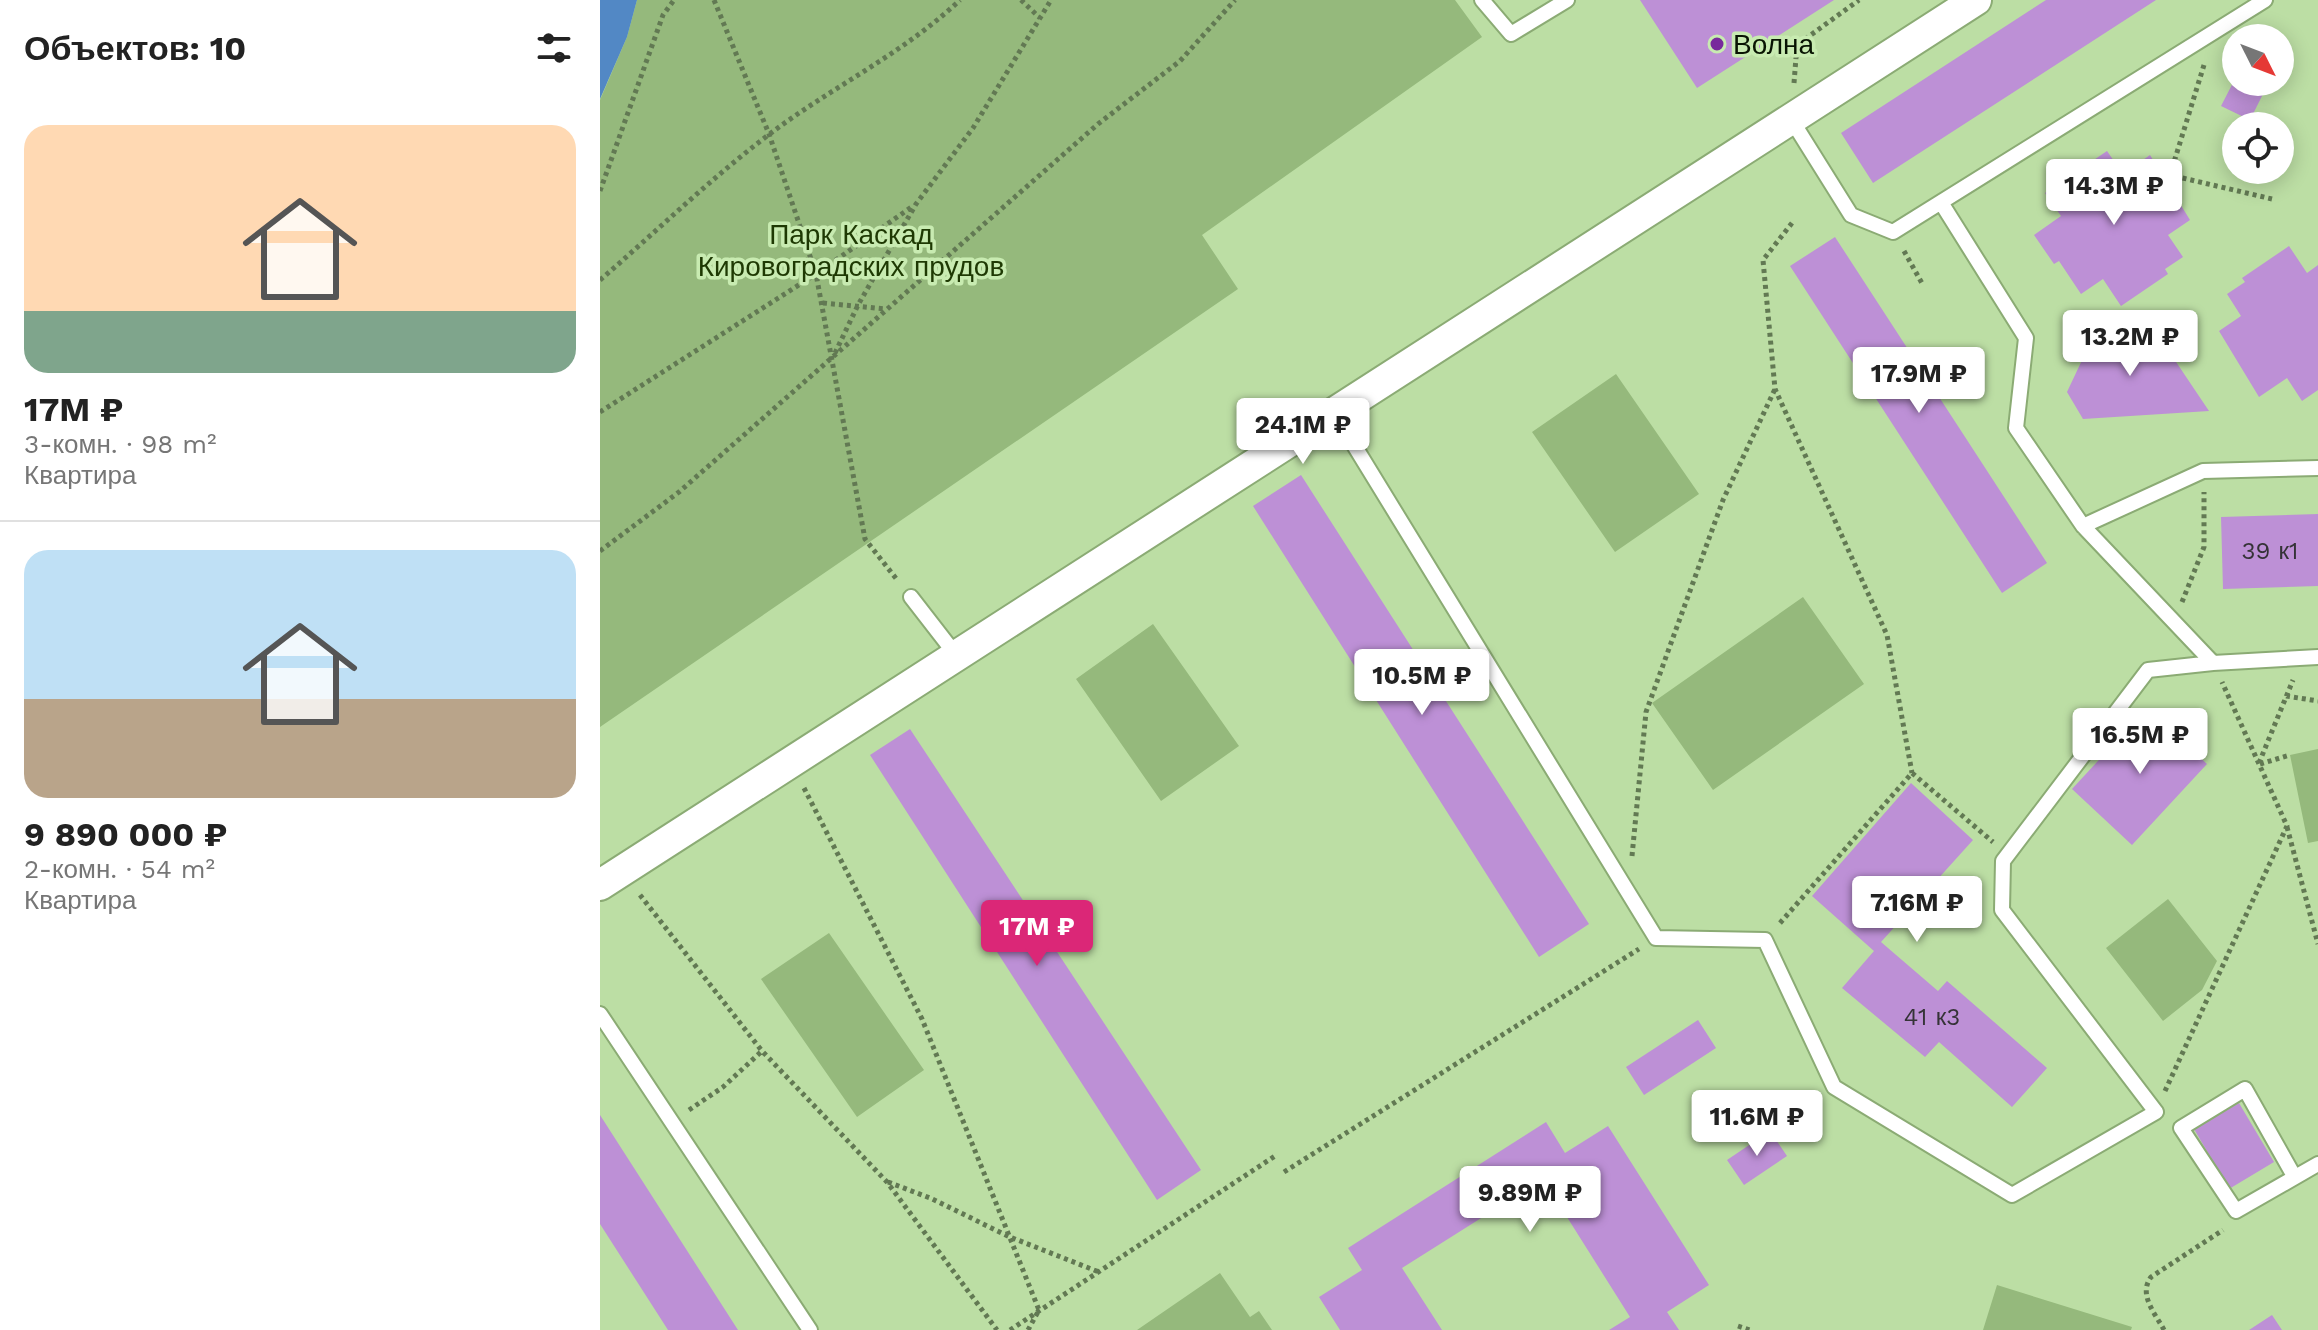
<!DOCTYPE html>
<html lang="ru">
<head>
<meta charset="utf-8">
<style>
  :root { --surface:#fff; --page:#f2f2f2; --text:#222; --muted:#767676; --line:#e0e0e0; --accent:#db2777 }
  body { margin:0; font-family:"Work Sans",sans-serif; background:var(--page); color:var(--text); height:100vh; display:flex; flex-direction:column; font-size:30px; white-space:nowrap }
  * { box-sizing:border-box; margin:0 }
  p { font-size:26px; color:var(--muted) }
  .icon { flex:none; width:44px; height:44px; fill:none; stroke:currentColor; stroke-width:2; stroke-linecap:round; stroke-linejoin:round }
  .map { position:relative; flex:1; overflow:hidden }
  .drawer { display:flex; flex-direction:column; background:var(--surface); width:600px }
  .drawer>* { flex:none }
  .needle { width:52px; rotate:132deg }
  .buttons { position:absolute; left:1622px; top:24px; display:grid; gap:16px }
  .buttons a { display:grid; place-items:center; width:72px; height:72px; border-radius:50%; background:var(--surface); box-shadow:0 4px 20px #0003; font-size:40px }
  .price { position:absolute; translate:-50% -68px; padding:0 18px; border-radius:8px; background:#fff; color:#222; font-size:26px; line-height:52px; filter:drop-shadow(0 2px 4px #0008) }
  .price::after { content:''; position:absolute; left:50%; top:48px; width:24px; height:18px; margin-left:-12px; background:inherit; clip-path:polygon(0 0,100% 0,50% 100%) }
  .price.current { background:var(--accent); color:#fff }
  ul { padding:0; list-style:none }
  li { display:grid; align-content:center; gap:16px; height:424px; padding:0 24px }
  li+li { border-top:2px solid var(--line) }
  li span { display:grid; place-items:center; height:248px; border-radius:24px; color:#555 }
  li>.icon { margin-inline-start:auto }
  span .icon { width:144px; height:144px; fill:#fffc; stroke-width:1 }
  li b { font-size:34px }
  h2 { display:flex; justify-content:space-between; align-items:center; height:96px; padding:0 24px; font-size:34px }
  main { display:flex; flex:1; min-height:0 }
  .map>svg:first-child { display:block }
  .green { fill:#95b97c }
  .water { fill:#5288c5 }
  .building { fill:#bd90d6 }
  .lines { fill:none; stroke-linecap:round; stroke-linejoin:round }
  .service-casing { stroke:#8bab74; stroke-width:18 }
  .minor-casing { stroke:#8bab74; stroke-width:34 }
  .path { stroke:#627953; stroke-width:5; stroke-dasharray:4 4; stroke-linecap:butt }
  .service { stroke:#fff; stroke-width:14 }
  .minor { stroke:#fff; stroke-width:30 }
  .poi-dot { fill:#782a9c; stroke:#c8ebb1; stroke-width:3 }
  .labels { text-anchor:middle; stroke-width:7; stroke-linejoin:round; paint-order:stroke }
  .number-label { font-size:24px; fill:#353337 }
  .poi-label { font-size:28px; fill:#081402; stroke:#c8ebb1; text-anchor:start }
  .park-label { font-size:28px; fill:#1e3903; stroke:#c8ebb1 }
</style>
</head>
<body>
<main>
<section class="drawer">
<h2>Объектов: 10<svg class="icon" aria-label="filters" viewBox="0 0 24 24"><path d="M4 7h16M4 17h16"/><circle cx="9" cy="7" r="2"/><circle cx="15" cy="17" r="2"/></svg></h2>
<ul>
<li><span style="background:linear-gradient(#ffd9b3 75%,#7fa58c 0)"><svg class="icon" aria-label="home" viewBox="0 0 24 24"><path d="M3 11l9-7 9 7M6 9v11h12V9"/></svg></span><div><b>17M ₽</b><p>3-комн. · 98 m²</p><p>Квартира</p></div></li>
<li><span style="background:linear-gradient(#bfe0f5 60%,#b9a48a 0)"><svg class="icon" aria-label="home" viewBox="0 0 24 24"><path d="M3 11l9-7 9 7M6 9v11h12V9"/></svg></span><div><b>9 890 000 ₽</b><p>2-комн. · 54 m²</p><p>Квартира</p></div></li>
</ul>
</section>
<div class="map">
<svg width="1718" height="1330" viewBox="0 0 1718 1330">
  <rect width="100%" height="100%" fill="#bcdea4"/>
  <path class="green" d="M37,0h818l27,37 -280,198 36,54 -638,438v-627l27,-63z
    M1016,374l83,120 -84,58 -83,-120z
    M1203,597l61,87 -151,106 -61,-87z
    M553,624l86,122 -78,55 -85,-122z
    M1718,749v92l-10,2 -18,-88z
    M1568,899l49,62 -15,29 -39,31 -57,-73z
    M229,933l95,137 -67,47 -96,-138z
    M620,1273l30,44 9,-6 13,19h-135z
    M1397,1285l135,42 -1,3h-148z"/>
  <path class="water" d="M0,0h37l-10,37 -27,62z"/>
  <path class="building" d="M1040,0h194l-137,88z
    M1446,0h110l-283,183 -32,-50z
    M1636,77v5h33l-19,38 -29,-14z
    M1507,151l16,23 27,-19 40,65 -22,15 15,22 -18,12 3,5 -47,32 -18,-27 -22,15 -22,-33 -5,3 -20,-29 27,-19 -16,-23z
    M1235,237l212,326 -45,30 -212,-327z
    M1689,246l18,27 11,-8v125l-16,11 -15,-23 -28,19 -40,-66 22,-15 -14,-22 18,-12 -3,-4z
    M1500,322l62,19 47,70 -126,8 -16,-27z
    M701,475l288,449 -50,33 -286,-451z
    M1718,514v72l-95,3 -2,-72z
    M1547,708l60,56 -75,81 -60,-56z
    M310,729l291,441 -44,30 -287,-445z
    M1311,783l62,57 -92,102 57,49 9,-10 100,87 -35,39 -73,-65 -14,15 -83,-69 32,-37 -62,-55z
    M1098,1020l18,28 -72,47 -18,-28z
    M1639,1103l35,59 -45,27 -35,-60z
    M0,1115l138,215h-70l-68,-106z
    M946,1122l19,31 43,-27 101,159 -42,27 12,18h-70l21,-13 -87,-138 -141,89 40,62h-102l-21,-33 43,-27 -14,-22z
    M1170,1131l17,25 -43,29 -17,-25z
    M1672,1315l10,15h-33z"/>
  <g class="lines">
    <g class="service-casing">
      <path id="service" d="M882,0l29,34 56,-34
        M1191,119l60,96 42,17 372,-232
        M1342,204l84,134 -10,90 67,98 130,137 105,-6
        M735,414l321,524 109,2 69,147 178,108 144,-83 -154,-202 1,-49 145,-191 65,-7
        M1483,526l120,-55 115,-3
        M311,597l45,58
        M0,1014l210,316
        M1694,1176l-49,-87 -64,39 55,83 82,-47"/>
    </g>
    <g class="minor-casing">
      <path id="minor" d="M0,885l1376,-885"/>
    </g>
    <path class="path" d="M114,0l55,134 47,140 49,265 33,42
      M421,0l19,18
      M1604,65l-34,110 102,24
      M1194,83l3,-38 62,-45
      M0,191l63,-176 11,-15
      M1192,223l-29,37 12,129 112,246 25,138
      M1304,251l19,34
      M0,280c57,-49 111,-102 171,-147 61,-46 133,-80 189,-133
      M223,303l63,6
      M235,353l23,-48 58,-101 57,-76 78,-128
      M0,412l216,-138 97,-68
      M0,551l79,-59 419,-368 82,-63 55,-61
      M1582,602l22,-55v-55
      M1686,696l32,5
      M1659,763l34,-83
      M1660,764l30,-9
      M204,788l118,231 117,291 -11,20
      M1687,827l31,117
      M1032,856l14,-144 77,-212 52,-111
      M40,895l122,156 125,131 110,148
      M1180,923l132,-150 81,69
      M1565,1091l122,-265 -65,-144
      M89,1110l34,-23 39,-36
      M684,1172l355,-223
      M288,1182l42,16 80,39 89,35
      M1138,1326l12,4
      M410,1330l265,-174
      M1564,1330c-9,-17 -26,-35 -13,-53l72,-47"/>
    <use href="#service" class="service"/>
    <use href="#minor" class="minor"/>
  </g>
  <circle class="poi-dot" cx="1117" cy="44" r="8"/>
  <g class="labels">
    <g class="number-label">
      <text x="1670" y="559">39 к1</text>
      <text x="1332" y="1025">41 к3</text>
    </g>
    <g class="poi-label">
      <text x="1133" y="54">Волна</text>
    </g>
    <g class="park-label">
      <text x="251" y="244">Парк Каскад<tspan x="251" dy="32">Кировоградских прудов</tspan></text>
    </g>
  </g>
</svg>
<div class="buttons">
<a><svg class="needle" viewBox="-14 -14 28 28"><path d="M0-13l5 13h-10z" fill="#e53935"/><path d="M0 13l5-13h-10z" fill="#767676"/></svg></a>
<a><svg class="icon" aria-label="locate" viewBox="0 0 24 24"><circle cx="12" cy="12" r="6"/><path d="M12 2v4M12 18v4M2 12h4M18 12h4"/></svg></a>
</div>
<b class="price" style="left:1514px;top:227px">14.3M ₽</b>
<b class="price" style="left:1530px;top:378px">13.2M ₽</b>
<b class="price" style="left:1319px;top:415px">17.9M ₽</b>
<b class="price" style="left:703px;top:466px">24.1M ₽</b>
<b class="price" style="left:822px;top:717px">10.5M ₽</b>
<b class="price" style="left:1540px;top:776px">16.5M ₽</b>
<b class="price" style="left:1317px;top:944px">7.16M ₽</b>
<b class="price current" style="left:437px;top:968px">17M ₽</b>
<b class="price" style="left:1157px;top:1158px">11.6M ₽</b>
<b class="price" style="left:930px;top:1234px">9.89M ₽</b>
</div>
</main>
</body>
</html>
